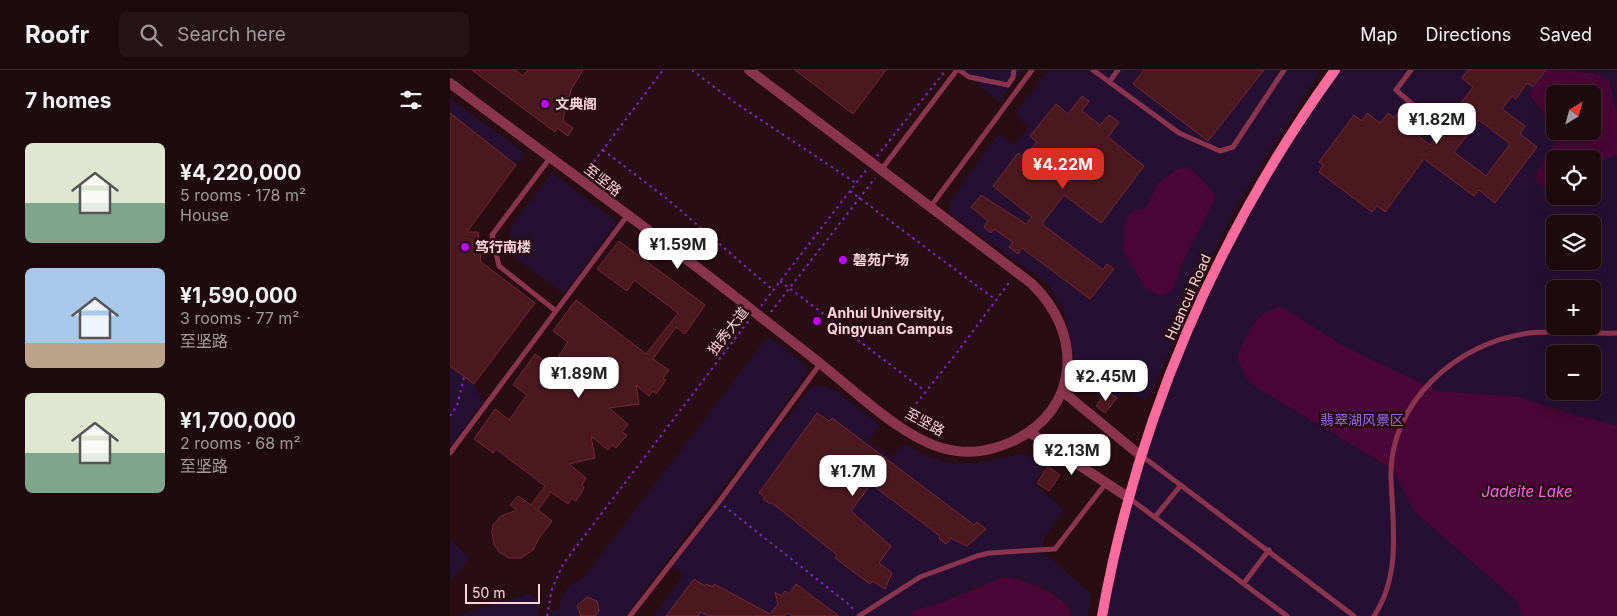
<!DOCTYPE html>
<html lang="en">
<head>
<meta charset="utf-8">
<style>
  :root { --surface:#1e0a0e; --page:#261317; --text:#f1f3f6; --muted:#a19a9e; --line:#3c2b2e; --accent:#d93025 }
  body { margin:0; font-family:Inter,"Noto Sans SC",sans-serif; background:var(--page); color:var(--text); height:100vh; display:flex; flex-direction:column; font-size:19px; white-space:nowrap }
  * { box-sizing:border-box; margin:0 }
  p { font-size:16px; color:var(--muted) }
  .icon { flex:none; width:28px; height:28px; fill:none; stroke:currentColor; stroke-width:2; stroke-linecap:round; stroke-linejoin:round }
  .map { position:relative; flex:1; overflow:hidden }
  .panel { display:flex; flex-direction:column; background:var(--surface); width:450px }
  .panel>* { flex:none }
  .needle { width:32px; rotate:37deg }
  .controls { position:absolute; left:1096px; top:15px; display:grid; gap:10px }
  .controls a { display:grid; place-items:center; width:55px; height:55px; border-radius:8px; background:var(--surface); box-shadow:0 5px 20px #0002,0 0 0 1px var(--line); font-size:25px }
  .scale { position:absolute; left:15px; bottom:12px; width:75px; box-sizing:border-box; padding-left:5px; border:2px solid #ffd4de; border-top:0; font-size:14px; line-height:18px; white-space:nowrap; color:#ffd4de; -webkit-text-stroke:4px #280d12; paint-order:stroke }
  .price { position:absolute; translate:-50% -42px; padding:0 11px; border-radius:10px; background:#fff; color:#222; font-size:16px; line-height:32px; filter:drop-shadow(0 1px 2px #0008) }
  .price::after { content:''; position:absolute; left:50%; top:30px; width:15px; height:11px; margin-left:-8px; background:inherit; clip-path:polygon(0 0,100% 0,50% 100%) }
  .price.current { background:var(--accent); color:#fff }
  ul { padding:0; list-style:none }
  li { display:flex; align-items:center; gap:15px; height:125px; padding:0 25px }
  li span { display:grid; place-items:center; flex:none; width:140px; height:100px; border-radius:8px; color:#555 }
  li>.icon { margin-inline-start:auto }
  span .icon { width:60px; height:60px; fill:#fffc; stroke-width:1 }
  li b { font-size:21px }
  h2 { display:flex; justify-content:space-between; align-items:center; height:60px; padding:0 25px; font-size:21px }
  header { display:flex; align-items:center; gap:30px; box-sizing:border-box; height:70px; padding:0 25px; background:var(--surface); border-bottom:1px solid var(--line) }
  header strong { font-size:24px }
  nav { display:flex; gap:28px; margin-inline-start:auto; font-size:18px }
  .search { width:350px; height:45px; background:var(--page); display:flex; align-items:center; gap:12px; box-sizing:border-box; padding:0 18px; border-radius:8px; color:var(--muted); font-size:19px }
  main { display:flex; flex:1; min-height:0 }
  .map>svg:first-child { display:block }
  .green { fill:#251032; fill-rule:evenodd }
  .water { fill:#490636 }
  .building { fill:#4a181f; stroke:#782834; fill-rule:evenodd }
  .lines { fill:none; stroke-linecap:round; stroke-linejoin:round }
  .path { stroke:#8125c2; stroke-width:2; stroke-dasharray:2.5 4; stroke-linecap:butt }
  .lane { stroke:#8b3450; stroke-width:5 }
  .street { stroke:#8b3450; stroke-width:10 }
  .secondary { stroke:#ff6b9c; stroke-width:10 }
  .poi-dot { fill:#be00ff; stroke:#280d12; stroke-width:2 }
  .labels { text-anchor:middle; stroke-width:5; stroke-linejoin:round; paint-order:stroke }
  .poi-label { font-size:14px; font-weight:bold; fill:#ffd4de; stroke:#280d12; text-anchor:start }
  .street-label { font-size:14px; fill:#ffd4de; stroke:#280d12 }
  .park-label { font-size:14px; fill:#9b66ec; stroke:#280d12 }
  .water-label { font-size:15px; font-style:italic; fill:#ff62ee; stroke:#280d12 }
</style>
</head>
<body>
<header>
<strong>Roofr</strong>
<div class="search"><svg class="icon" aria-label="search" viewBox="0 0 24 24"><circle cx="10" cy="10" r="6"/><path d="M15 15l6 6"/></svg>Search here</div>
<nav><a>Map</a><a>Directions</a><a>Saved</a></nav>
</header>
<main>
<section class="panel">
<h2>7 homes<svg class="icon" aria-label="filters" viewBox="0 0 24 24"><path d="M4 7h16M4 17h16"/><circle cx="9" cy="7" r="2"/><circle cx="15" cy="17" r="2"/></svg></h2>
<ul>
<li><span style="background:linear-gradient(#dfe7d0 60%,#7fa58c 0)"><svg class="icon" aria-label="home" viewBox="0 0 24 24"><path d="M3 11l9-7 9 7M6 9v11h12V9"/></svg></span><div><b>¥4,220,000</b><p>5 rooms · 178 m²</p><p>House</p></div></li>
<li><span style="background:linear-gradient(#a9c7e8 75%,#b9a48a 0)"><svg class="icon" aria-label="home" viewBox="0 0 24 24"><path d="M3 11l9-7 9 7M6 9v11h12V9"/></svg></span><div><b>¥1,590,000</b><p>3 rooms · 77 m²</p><p>至坚路</p></div></li>
<li><span style="background:linear-gradient(#dfe7d0 60%,#7fa58c 0)"><svg class="icon" aria-label="home" viewBox="0 0 24 24"><path d="M3 11l9-7 9 7M6 9v11h12V9"/></svg></span><div><b>¥1,700,000</b><p>2 rooms · 68 m²</p><p>至坚路</p></div></li>
</ul>
</section>
<div class="map">
<svg width="1167" height="546" viewBox="0 0 1167 546">
  <rect width="100%" height="100%" fill="#280d12"/>
  <path class="green" d="M511,0h62l-24,32z
    M599,0h272l-81,130 -25,50 -68,151 -21,-10 -7,7 -12,-10 -7,9 -22,-17 -12,-63 -18,-33 -99,-71 1,-12 46,-64 5,-2 13,10 15,-18 -10,-8 -2,-9z
    M885,0h282v546h-515l50,-194 82,-191zM1105,24h37v37h-37zM1105,89h37v37h-37zM1105,154h37v37h-37zM1105,219h37v37h-37zM1105,284h37v37h-37z
    M0,28l75,55 -9,12 -66,-52z
    M102,102l65,50 -53,72 -49,-36c-2,-10 -7,-26 -2,-35z
    M318,268l5,1 32,25 2,8 -37,54 -145,190h-73l-1,-5 8,-1c1,-16 9,-26 24,-32l182,-238z
    M0,296l24,18 9,18 -33,45z
    M371,315l17,7 42,33 -12,16 23,17 13,-15c47,31 71,20 121,10l19,15 -10,15 30,27 -19,27 -3,11 -59,4 -62,22 -66,42h-201l29,-41 -9,-8v-3l127,-164 10,-13z
    M0,469l19,18 -3,7 -16,16z
    M553,482l43,2 45,40 -3,22h-17v-5c-10,-19 -47,-32 -68,-34l-65,27 -26,7v5h-53l61,-39 57,-21z
    M78,524l9,5 2,17h-82z"/>
  <path class="water" d="M1098,0l46,3 15,7 4,21 4,10v44l-24,9 -1,-5h-37v28h-11l-7,-4 -2,-7 21,-35v-10h36v-37h-37v34l-26,-34z
    M738,96l26,27 1,7 -29,54 -14,36 -10,6 -16,-7 -24,-40c5,-11 -1,-25 7,-34 5,-5 13,-5 18,-9l11,-23 18,-13z
    M832,237l63,40 93,44 81,6 48,16 50,13v190h-96l-4,-15 -102,-89 -21,-42 -143,-86 -10,-17 -4,-10c12,-24 16,-46 45,-50z
    M553,507c21,2 58,15 68,35v4h-159l-1,-5 27,-7z"/>
  <path class="building" d="M22,0h43l8,6 5,-6h55l-11,18 -7,21 -2,12 10,7 -5,8 -11,-8 -2,4z
    M345,0h91l-33,44z
    M694,0h120l-56,71 -75,-57z
    M1018,0h78l-13,17 -6,-4 -11,16 -4,-3 -10,13 23,17 -5,8 17,13 -42,56 -16,-13 -5,6 -50,-37 -39,53 -8,-6 -5,6 -53,-40 4,-7 -4,-3 35,-47 8,6 5,-8 13,10 8,-10 6,5 8,-10 17,13 -7,10 18,14 12,-16 -3,-3 16,-21 3,2 15,-20 -11,-9zM1029,50l31,24 -24,32 -32,-24z
    M632,26l7,5 -7,10 18,14 9,-10 10,7 -11,15 36,29 -43,57 -37,-28 -22,29 61,46 4,-6 7,5 -24,30 -68,-51 -4,6 -9,-7 4,-5 -19,-13 -3,4 -7,-6 4,-6 -17,-14 10,-12 45,29 6,-7 -39,-31 25,-33 6,5 13,-16 -7,-6 26,-32 12,10z
    M0,43l66,52 -49,67h11l3,30 54,41 -61,81 -24,-18z
    M169,171l86,64 -20,29 -9,-7 -23,32 16,11 -6,8 3,2 -10,14 -3,-3 -4,5 -13,-11 3,19 -30,4 19,16 -6,8 5,3 -11,13 -4,-3 -4,5 -17,-14 4,22 -26,6 17,14 -4,7 2,3 -8,13 -4,-3 -4,6 -17,-12 -13,18 14,11 -13,17 -6,12 -12,8h-12l-10,-6 -5,-8 -2,-12 1,-7 8,-9 16,-6 -7,-5 8,-9 13,9 14,-19 -49,-37 -3,4 -19,-14 21,-30 14,11 18,-25 -14,-10 22,-31 17,13 16,-25 -15,-11 23,-31 70,54 32,-41 -44,-33 -7,11 -30,-22z
    M657,321l10,7 -12,15 -9,-7z
    M367,343l12,8 3,-3 142,107 3,-3 9,7 -19,17 -16,-8 -5,6 -7,-5 1,-3 -69,-52 -20,27 40,35 -12,17 13,10 -7,16 -12,-8 -3,3 -35,-26 2,-3 -66,-53 -1,2 -7,-5 2,-2 -6,-4z
    M598,396l12,9 -11,16 -12,-8z
    M244,509l11,7 1,-2 7,3 1,-3 56,30 8,-10 -3,-12 6,4 4,-5 4,3 7,-10 43,32h-47l-4,-3 -3,3h-77l-8,-4 -2,4h-32z
    M137,527l10,4 2,10 -4,5h-14l-4,-10z"/>
  <g class="lines">
    <path class="path" d="M242,0l45,34 119,79
      M153,80l63,48 107,92
      M427,86l69,-86
      M136,102l77,-102
      M400,121l146,109
      M330,211l145,110
      M311,236l106,-137
      M321,242l104,-134
      M0,346l7,-10 7,-29
      M454,349l55,-69 52,-70
      M274,436l127,100 3,5
      M97,546l5,-27 11,-25 187,-245"/>
    <path class="lane" d="M509,0l10,7 39,8 5,-8 1,-7
      M643,0l86,63 41,18 13,-4 51,-77
      M961,0l-15,20 32,28
      M659,12l9,-12
      M100,88l-58,77 7,31 57,45
      M431,100l76,-100
      M481,136l101,-136
      M0,383l177,-237
      M692,386l212,160
      M679,428l158,118
      M705,447l26,-32
      M794,513l25,-33
      M180,546l89,-114 101,-138
      M409,546l61,-39 57,-21 12,-3 66,-4 51,-66
      M924,546c27,-41 19,-89 17,-137 -3,-76 66,-137 138,-146 29,-3 59,1 88,0"/>
    <path class="street" d="M0,13c102,77 207,151 307,231 25,20 51,39 76,60 31,25 71,63 109,74 25,7 46,4 69,-6 70,-32 73,-109 20,-159l-282,-213
      M612,321l79,65
      M579,362l100,66"/>
    <path class="secondary" d="M652,546c35,-196 116,-385 233,-546"/>
  </g>
  <g class="poi-dot">
    <circle cx="95" cy="34" r="5"/>
    <circle cx="15" cy="177" r="5"/>
    <circle cx="393" cy="190" r="5"/>
    <circle cx="367" cy="251" r="5"/>
  </g>
  <g class="labels">
    <g class="poi-label">
      <text x="105" y="39">文典阁</text>
      <text x="25" y="182">笃行南楼</text>
      <text x="403" y="195">磬苑广场</text>
      <text x="377" y="248">Anhui University,<tspan x="377" dy="16">Qingyuan Campus</tspan></text>
    </g>
    <g class="street-label">
      <text transform="translate(153 110) rotate(38)" y="5">至坚路</text>
      <text transform="translate(738 227) rotate(-66)" y="5">Huancui Road</text>
      <text transform="translate(278 261) rotate(-52)" y="5">独秀大道</text>
      <text transform="translate(475 352) rotate(29)" y="5">至坚路</text>
    </g>
    <g class="park-label">
      <text x="912" y="355">翡翠湖风景区</text>
    </g>
    <g class="water-label">
      <text x="1077" y="427">Jadeite Lake</text>
    </g>
  </g>
</svg>
<div class="controls">
<a><svg class="needle" viewBox="-14 -14 28 28"><path d="M0-13l5 13h-10z" fill="#e53935"/><path d="M0 13l5-13h-10z" fill="#a19a9e"/></svg></a>
<a><svg class="icon" aria-label="locate" viewBox="0 0 24 24"><circle cx="12" cy="12" r="6"/><path d="M12 2v4M12 18v4M2 12h4M18 12h4"/></svg></a>
<a><svg class="icon" aria-label="layers" viewBox="0 0 24 24"><path d="M12 4l9 5-9 5-9-5zM3 14l9 5 9-5"/></svg></a>
<a>+</a>
<a>−</a>
</div>
<div class="scale">50 m</div>
<b class="price" style="left:987px;top:75px">¥1.82M</b>
<b class="price current" style="left:613px;top:120px">¥4.22M</b>
<b class="price" style="left:228px;top:200px">¥1.59M</b>
<b class="price" style="left:129px;top:329px">¥1.89M</b>
<b class="price" style="left:656px;top:332px">¥2.45M</b>
<b class="price" style="left:622px;top:406px">¥2.13M</b>
<b class="price" style="left:403px;top:427px">¥1.7M</b>
</div>
</main>
</body>
</html>
